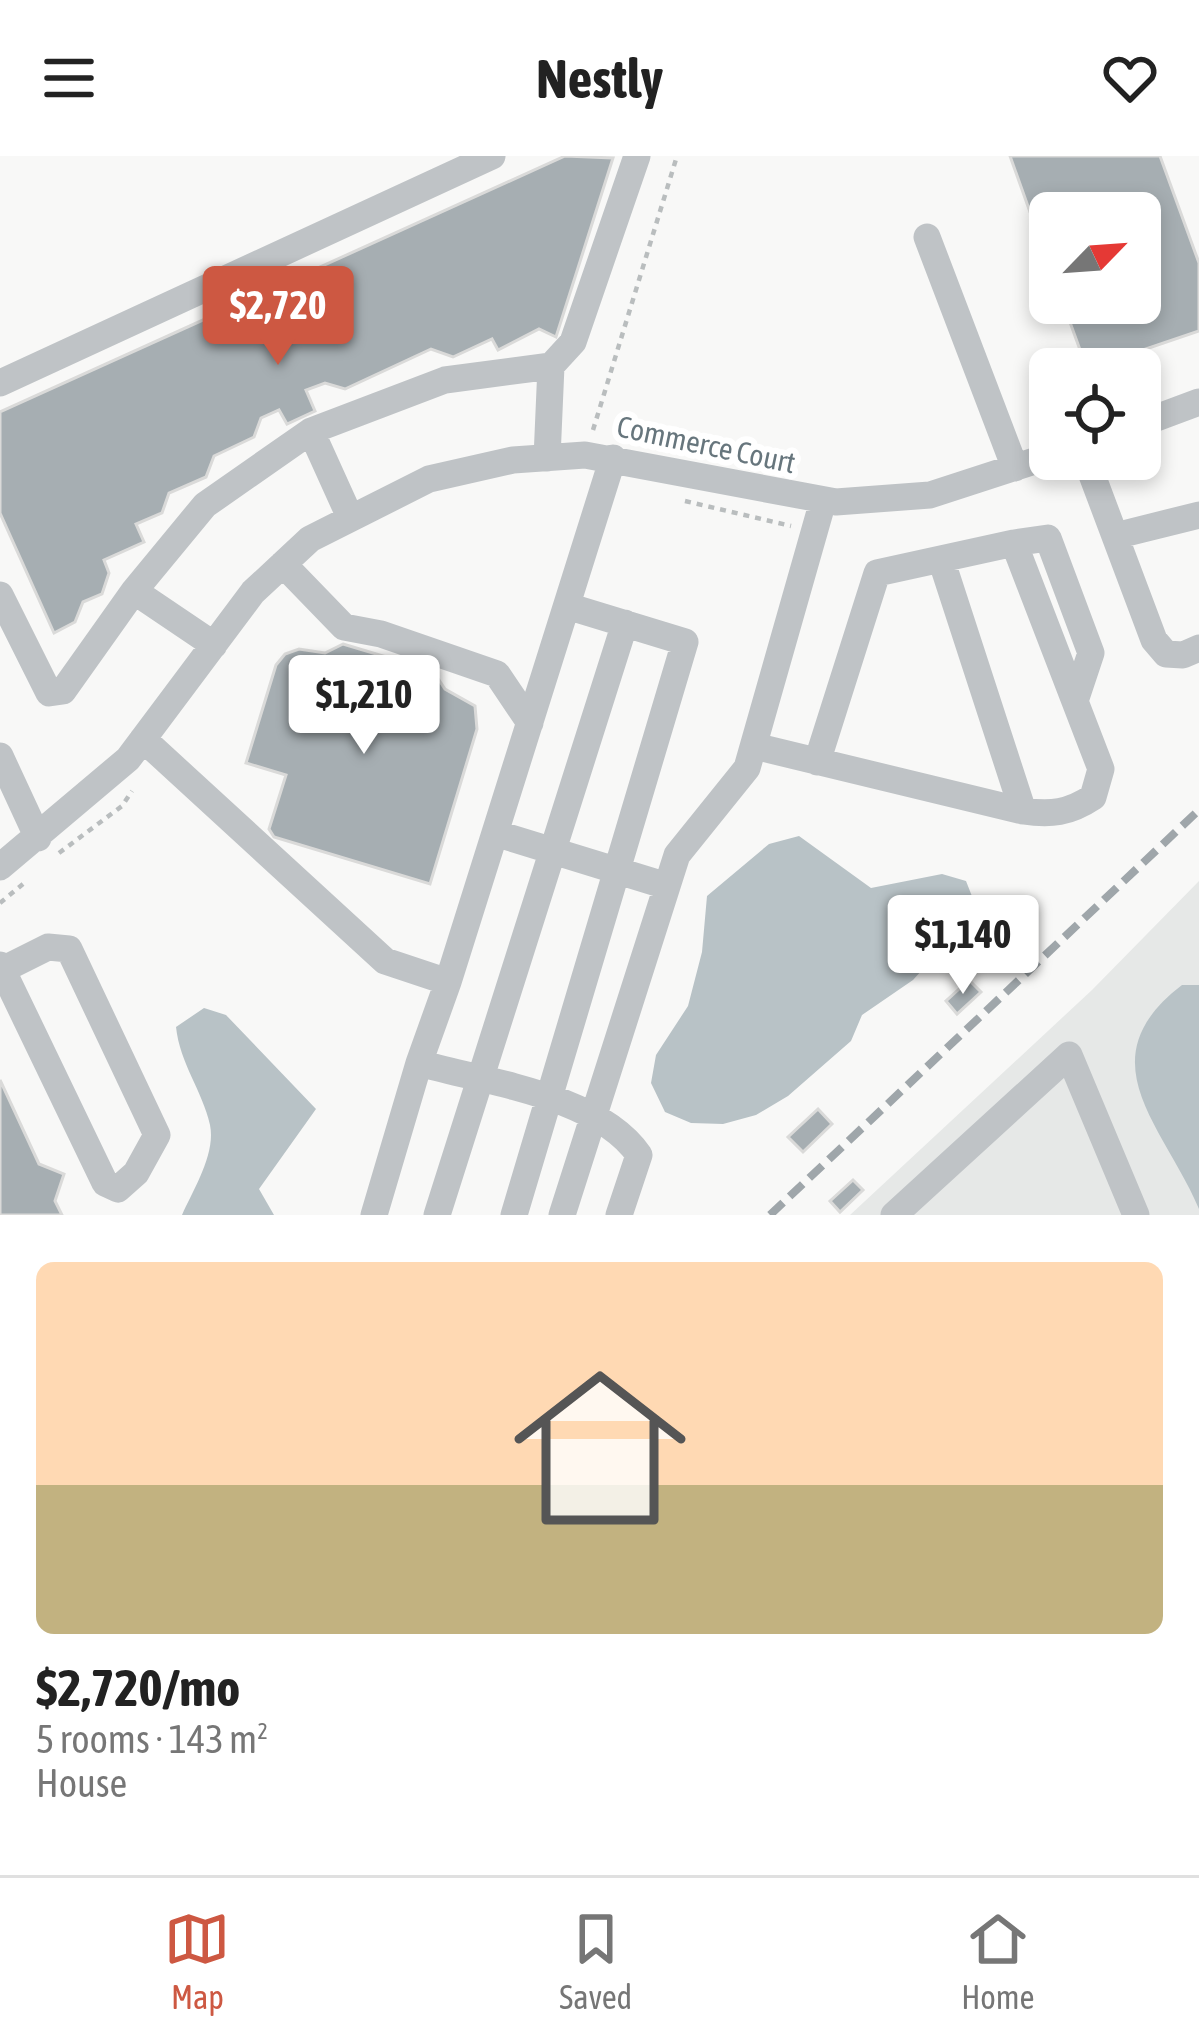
<!DOCTYPE html>
<html lang="en">
<head>
<meta charset="utf-8">
<style>
  :root { --surface:#fff; --page:#f6f6f6; --text:#222; --muted:#767676; --line:#e0e0e0; --accent:#cd5842 }
  body { margin:0; font-family:"Asap Condensed",sans-serif; background:var(--page); color:var(--text); height:100vh; display:flex; flex-direction:column; font-size:45px; white-space:nowrap }
  * { box-sizing:border-box; margin:0 }
  p { font-size:39px; color:var(--muted) }
  .icon { flex:none; width:66px; height:66px; fill:none; stroke:currentColor; stroke-width:2; stroke-linecap:round; stroke-linejoin:round }
  .map { position:relative; height:1059px; overflow:hidden }
  .side { display:flex; flex-direction:column; background:var(--surface); flex:1 }
  .side>* { flex:none }
  .needle { width:78px; rotate:65deg }
  .controls { position:absolute; left:1029px; top:36px; display:grid; gap:24px }
  .controls a { display:grid; place-items:center; width:132px; height:132px; border-radius:18px; background:var(--surface); box-shadow:0 6px 18px #0003; font-size:60px }
  .price { position:absolute; translate:-50% -102px; padding:0 27px; border-radius:12px; background:#fff; color:#222; font-size:39px; line-height:78px; filter:drop-shadow(0 3px 6px #0008) }
  .price::after { content:''; position:absolute; left:50%; top:72px; width:36px; height:27px; margin-left:-18px; background:inherit; clip-path:polygon(0 0,100% 0,50% 100%) }
  .price.active { background:var(--accent); color:#fff }
  ul { padding:0; list-style:none }
  li { display:grid; align-content:center; gap:24px; height:636px; padding:0 36px }
  li span { display:grid; place-items:center; height:372px; border-radius:18px; color:#555 }
  li>.icon { margin-inline-start:auto }
  span .icon { width:216px; height:216px; fill:#fffc; stroke-width:1 }
  li b { font-size:51px }
  header { display:flex; justify-content:space-between; align-items:center; height:156px; padding:0 36px; background:var(--surface); font-size:54px; font-weight:700 }
  .dock { display:flex; justify-content:space-around; align-items:center; height:168px; border-top:3px solid var(--line); background:var(--surface); font-size:33px; color:var(--muted) }
  .dock a { display:grid; justify-items:center; gap:6px }
  .dock .active { color:var(--accent) }
  .map>svg:first-child { display:block }
  .built { fill:#e6e8e7 }
  .water { fill:#b8c2c6 }
  .building { fill:#a6aeb2; stroke:#dadad9; stroke-width:3 }
  .lines { fill:none; stroke-linecap:round; stroke-linejoin:round }
  .path { stroke:#b9bdbe; stroke-width:4.5; stroke-dasharray:6 6; stroke-linecap:butt }
  .minor { stroke:#bfc3c6; stroke-width:27 }
  .rail { stroke:#9fa6aa; stroke-width:8; stroke-dasharray:18 9; stroke-linecap:butt }
  .labels { text-anchor:middle; stroke-width:12; stroke-linejoin:round; paint-order:stroke }
  .street-label { font-size:30px; fill:#67767d; stroke:#fff }
</style>
</head>
<body>
<header><svg class="icon" aria-label="menu" viewBox="0 0 24 24"><path d="M4 6h16M4 12h16M4 18h16"/></svg>Nestly<svg class="icon" aria-label="heart" viewBox="0 0 24 24"><path d="M12 20l-8-8c-3-5 5-10 8-4 3-6 11-1 8 4z"/></svg></header>
<div class="map">
<svg width="1199" height="1059" viewBox="0 0 1199 1059">
  <rect width="100%" height="100%" fill="#f8f8f7"/>
  <path class="built" d="M1199,725v334h-349l242,-225z"/>
  <path class="water" d="M799,680l72,52 71,-14 24,7 11,28 -64,71 -51,35 -11,26 -63,55 -32,19 -33,9 -32,-1 -26,-11 -14,-29 5,-28 32,-49 14,-54 5,-56 62,-52z
    M1182,829h17v224c-35,-83 -115,-149 -17,-224z
    M204,852l22,7 90,94 -57,80 15,26h-92c11,-25 34,-61 28,-90 -8,-35 -30,-61 -34,-98z"/>
  <path class="building" d="M565,0l48,2 -57,179 -17,-8 -41,21 -6,-11 -39,18 -22,-8 -86,40 -20,-6 -19,7 9,21 -28,13 -8,-14 -18,8 -7,19 -40,19 -8,21 -37,16 -7,20 -26,11 8,18 -40,18 5,13 -7,21 -19,8 -8,20 -21,11 -54,-120v-101z
    M1010,0h150l39,107v68l-112,38 -24,-66h77v-90h-90v55z
    M343,488l90,27 12,18 30,17 2,23 -47,155 -156,-47 -5,-8 17,-54 -40,-12 30,-98 9,-11 14,-5 26,4z
    M969,824l12,12 -24,22 -11,-13z
    M0,924l39,84 25,10 -9,27 7,14h-62z
    M818,953l14,15 -29,28 -15,-15z
    M853,1024l10,10 -23,22 -10,-11z"/>
  <g class="lines">
    <path class="path" d="M593,274l84,-274
      M685,345l106,25
      M59,697l63,-47 10,-15
      M0,747l23,-19"/>
    <path class="minor" d="M927,81l88,231
      M551,210l22,-24 64,-186
      M0,227l492,-227
      M1140,268l59,-22
      M311,275l38,84
      M1086,303l68,181 12,14 17,1 16,-7
      M1115,380l84,-21
      M1014,387l34,-5 43,115 -16,48
      M941,403l82,252
      M283,408l61,63 37,7 116,40 33,49
      M0,439l49,98 14,-2 71,-100
      M214,489l-80,-54 71,-86 106,-74 134,-51 106,-14 -4,92
      M143,583l242,222 63,21 -29,81c67,19 180,33 220,92l-20,60
      M754,590l269,65c28,4 46,2 70,-14l8,-28 -87,-226 -137,30 -60,189
      M0,600l38,82
      M495,677l172,53
      M0,711l128,-108 125,-167 57,-53 119,-60 84,-19 72,-5 251,47 94,-7 120,-39
      M0,809l105,218 13,6 18,-16 21,-38 -88,-186 -21,-2 -46,23
      M448,826l165,-524
      M374,1059l45,-152
      M437,1059l188,-592
      M514,1059l171,-573 -118,-36
      M562,1059l115,-360 70,-87 76,-267
      M894,1059l175,-160 67,160"/>
    <path class="rail" d="M770,1059l429,-405"/>
  </g>
  <g class="labels">
    <g class="street-label">
      <text transform="translate(706 289) rotate(12)" y="10">Commerce Court</text>
    </g>
  </g>
</svg>
<div class="controls">
<a><svg class="needle" viewBox="-14 -14 28 28"><path d="M0-13l5 13h-10z" fill="#e53935"/><path d="M0 13l5-13h-10z" fill="#767676"/></svg></a>
<a><svg class="icon" aria-label="locate" viewBox="0 0 24 24"><circle cx="12" cy="12" r="6"/><path d="M12 2v4M12 18v4M2 12h4M18 12h4"/></svg></a>
</div>
<b class="price active" style="left:278px;top:212px">$2,720</b>
<b class="price" style="left:364px;top:601px">$1,210</b>
<b class="price" style="left:963px;top:841px">$1,140</b>
</div>
<section class="side">
<ul>
<li><span style="background:linear-gradient(#ffd9b3 60%,#c2b280 0)"><svg class="icon" aria-label="home" viewBox="0 0 24 24"><path d="M3 11l9-7 9 7M6 9v11h12V9"/></svg></span><div><b>$2,720/mo</b><p>5 rooms · 143 m²</p><p>House</p></div></li>
</ul>
</section>
<nav class="dock">
<a class="active"><svg class="icon" aria-label="map" viewBox="0 0 24 24"><path d="M3 6l6-2 6 2 6-2v14l-6 2-6-2-6 2zM9 4v14M15 6v14"/></svg>Map</a>
<a><svg class="icon" aria-label="saved" viewBox="0 0 24 24"><path d="M7 4h10v16l-5-4-5 4z"/></svg>Saved</a>
<a><svg class="icon" aria-label="home" viewBox="0 0 24 24"><path d="M3 11l9-7 9 7M6 9v11h12V9"/></svg>Home</a>
</nav>
</body>
</html>
